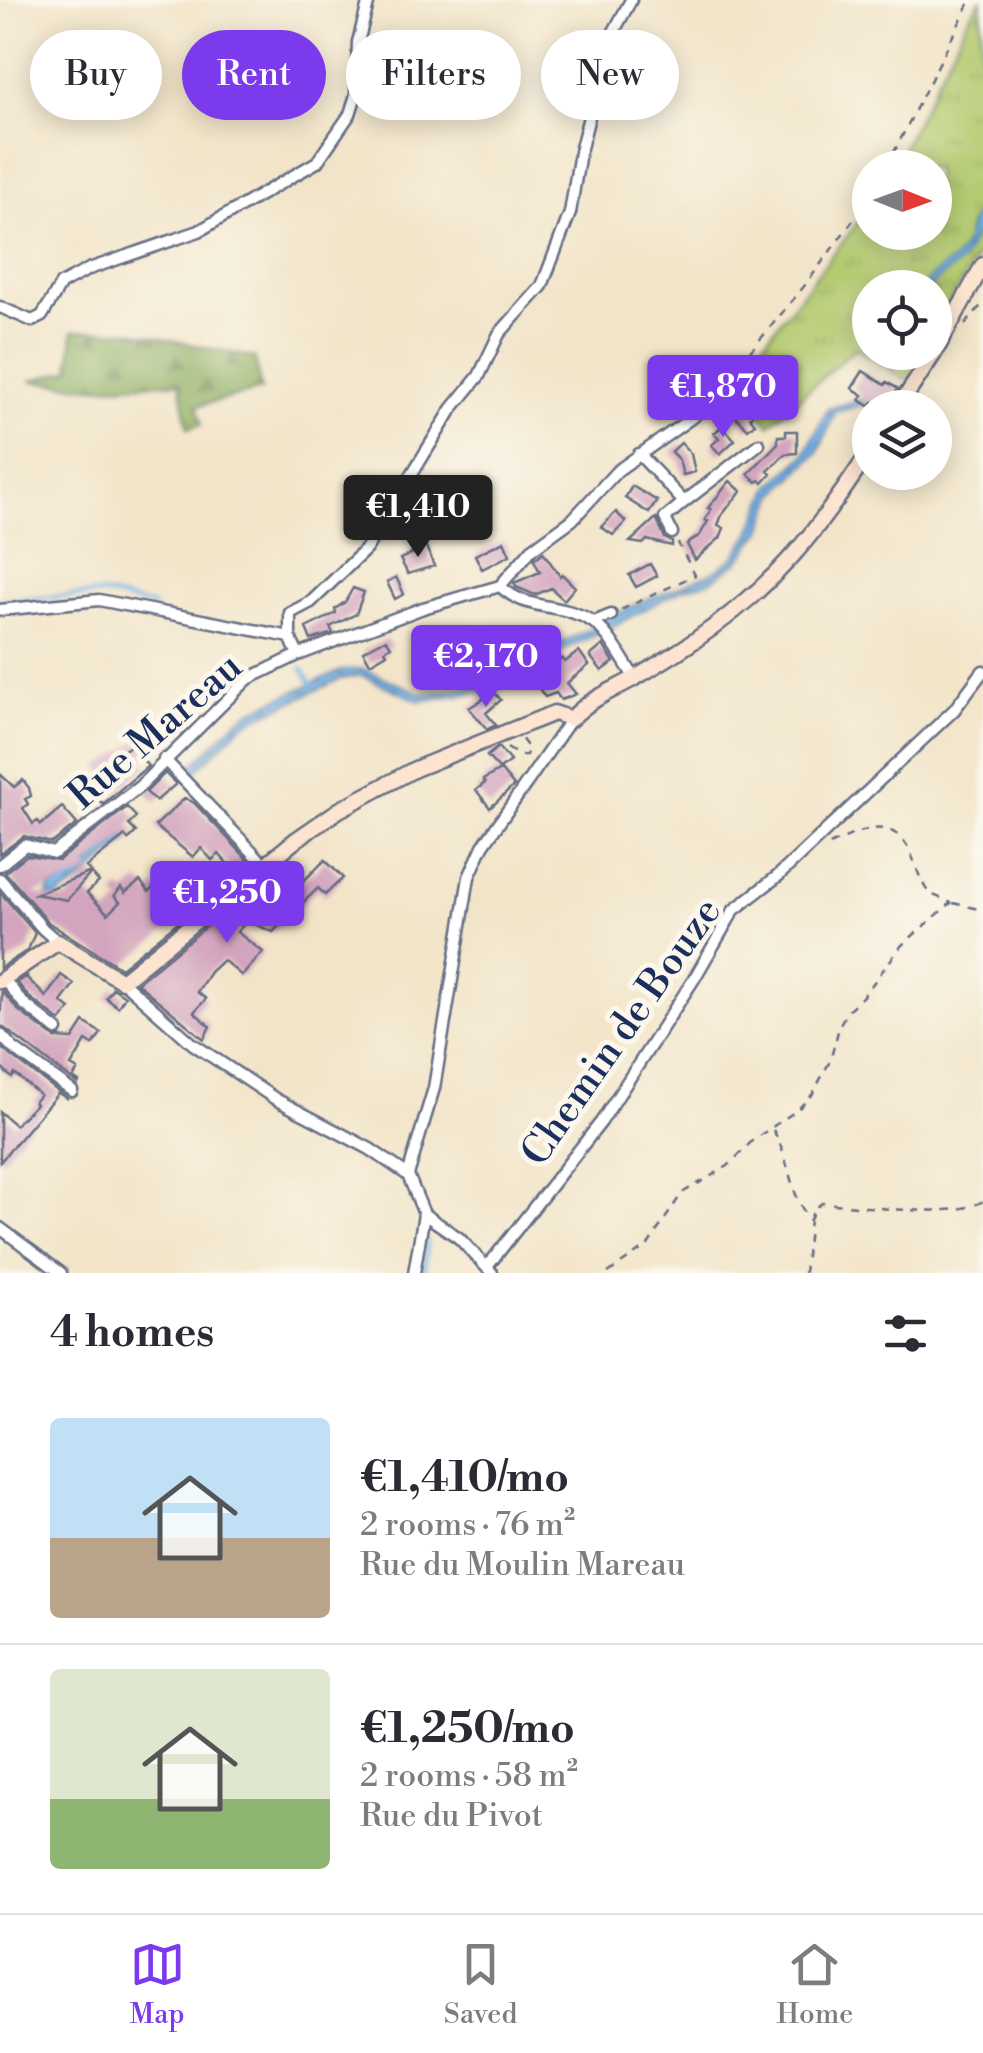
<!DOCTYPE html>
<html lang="en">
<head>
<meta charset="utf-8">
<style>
  :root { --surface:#fff; --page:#f2f2f3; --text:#2b2b33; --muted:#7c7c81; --line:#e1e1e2; --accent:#7c3aed }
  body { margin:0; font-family:"Libre Bodoni",serif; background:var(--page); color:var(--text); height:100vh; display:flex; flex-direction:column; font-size:38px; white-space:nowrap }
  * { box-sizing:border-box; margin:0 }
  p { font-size:32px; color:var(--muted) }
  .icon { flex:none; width:55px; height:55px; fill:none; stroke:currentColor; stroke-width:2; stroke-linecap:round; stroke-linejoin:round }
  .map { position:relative; height:1273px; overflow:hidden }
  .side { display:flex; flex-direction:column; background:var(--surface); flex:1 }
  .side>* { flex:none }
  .top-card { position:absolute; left:30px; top:30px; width:925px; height:90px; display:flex; gap:20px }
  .needle { width:65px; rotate:91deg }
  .tools { position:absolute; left:852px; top:150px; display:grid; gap:20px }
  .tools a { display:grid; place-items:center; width:100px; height:100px; border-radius:50%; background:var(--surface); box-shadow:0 5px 25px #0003; font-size:50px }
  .price { position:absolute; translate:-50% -85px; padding:0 22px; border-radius:10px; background:var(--accent); color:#fff; font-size:32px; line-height:65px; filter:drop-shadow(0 2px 5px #0008) }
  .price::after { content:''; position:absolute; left:50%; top:60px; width:30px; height:22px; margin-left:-15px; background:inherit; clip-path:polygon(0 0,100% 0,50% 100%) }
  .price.active { background:#222; color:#fff }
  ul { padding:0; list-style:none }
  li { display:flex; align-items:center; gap:30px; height:250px; padding:0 50px }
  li+li { border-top:2px solid var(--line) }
  li span { display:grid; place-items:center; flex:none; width:280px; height:200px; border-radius:10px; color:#555 }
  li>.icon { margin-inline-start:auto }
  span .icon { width:120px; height:120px; fill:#fffc; stroke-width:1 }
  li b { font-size:42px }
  h2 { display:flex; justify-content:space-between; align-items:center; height:120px; padding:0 50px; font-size:42px }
  .tag { padding:0 35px; border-radius:45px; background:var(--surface); box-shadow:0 5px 25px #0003; font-size:35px; line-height:90px }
  .tag.active { background:var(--accent); color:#fff }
  .dock { display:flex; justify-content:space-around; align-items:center; height:140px; border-top:2px solid var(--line); background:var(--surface); font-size:28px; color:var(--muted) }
  .dock a { display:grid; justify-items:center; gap:5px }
  .dock .active { color:var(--accent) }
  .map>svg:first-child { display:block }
  .grass { fill:url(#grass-tufts); stroke:#677c66; stroke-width:2.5 }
  .forest { fill:url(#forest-firs); stroke:#546e60; stroke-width:2.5 }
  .water { fill:url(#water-ripples); stroke:#4670a2; stroke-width:2.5 }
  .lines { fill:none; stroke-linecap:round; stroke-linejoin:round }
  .stream { stroke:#70b2e5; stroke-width:4 }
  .building { fill:#d3a4be }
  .minor-casing { stroke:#666e83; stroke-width:15 }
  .secondary-casing { stroke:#666e83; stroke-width:19 }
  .path { stroke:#666e83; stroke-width:2.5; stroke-dasharray:8 8; stroke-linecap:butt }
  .minor { stroke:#fff; stroke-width:10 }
  .secondary { stroke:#fde4d0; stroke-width:14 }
  .labels { text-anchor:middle; stroke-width:10; stroke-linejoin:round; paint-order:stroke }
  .street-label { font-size:40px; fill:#1b2f5e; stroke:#fbf7ec }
</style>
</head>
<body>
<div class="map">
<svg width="983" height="1273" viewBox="0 0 983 1273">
  <defs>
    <pattern id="grass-tufts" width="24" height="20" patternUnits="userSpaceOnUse" patternTransform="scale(2.5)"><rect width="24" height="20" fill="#b3ca6e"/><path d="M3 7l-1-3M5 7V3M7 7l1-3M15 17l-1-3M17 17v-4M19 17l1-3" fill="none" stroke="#99ae62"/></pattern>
    <pattern id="forest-firs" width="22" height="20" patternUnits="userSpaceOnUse" patternTransform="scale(2.5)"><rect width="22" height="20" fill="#8eae61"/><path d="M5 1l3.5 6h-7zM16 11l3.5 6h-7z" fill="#738e53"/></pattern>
    <pattern id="water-ripples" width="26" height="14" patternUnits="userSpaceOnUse" patternTransform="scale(2.5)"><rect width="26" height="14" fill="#70b2e5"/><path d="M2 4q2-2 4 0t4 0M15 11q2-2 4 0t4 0" fill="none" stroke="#5b91bd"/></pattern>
  </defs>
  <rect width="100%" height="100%" fill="#fbf7ec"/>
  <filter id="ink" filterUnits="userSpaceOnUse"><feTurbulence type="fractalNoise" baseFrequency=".01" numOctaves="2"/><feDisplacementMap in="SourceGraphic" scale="20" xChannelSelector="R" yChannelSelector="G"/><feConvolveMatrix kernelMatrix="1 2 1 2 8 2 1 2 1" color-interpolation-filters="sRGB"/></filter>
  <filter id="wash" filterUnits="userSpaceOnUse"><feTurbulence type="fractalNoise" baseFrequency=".0048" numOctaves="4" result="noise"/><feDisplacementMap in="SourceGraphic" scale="40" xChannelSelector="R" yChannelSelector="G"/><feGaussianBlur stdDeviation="2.25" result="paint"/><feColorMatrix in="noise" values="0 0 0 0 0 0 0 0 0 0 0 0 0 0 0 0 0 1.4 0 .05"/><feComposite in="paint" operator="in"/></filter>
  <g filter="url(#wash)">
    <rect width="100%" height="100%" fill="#f2e4c8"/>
    <path class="grass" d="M981,0l2,247 -30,49 -18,40v-48h-65v64l57,1 -19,28 -53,-33 -86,77 -35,-45 136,-173v25h65v-64l-42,-1 76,-150z"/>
    <path class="forest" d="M73,331h57l125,27 6,32 -64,16 5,18 -14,4 -8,-46 -88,5 -62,-6 40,-11z"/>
    <path class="water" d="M983,210v10l-21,41 -34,26h-6c11,-16 28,-21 38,-34 13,-18 2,-30 23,-43z
      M861,399l4,5 -30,8 -17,40 -42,41 -14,37 -24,32 -28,19 -27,8 -78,41 -4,-7 32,-17 77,-32 23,-15 17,-24 21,-49 34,-31 23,-46z
      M593,628l6,5 -71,33 -8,11 -21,10 -27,6 -52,8 -59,-26 -21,4 -97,45 -55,55 -5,-4 54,-54 14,-10 90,-40 22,-2 59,25 53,-8 27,-7 18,-17z
      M124,835l4,5 -50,43 -23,15 -7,-3 2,-6 28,-14z"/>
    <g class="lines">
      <path class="stream" d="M0,600l102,-6 52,12
        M256,626l12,1
        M302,668l10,17
        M424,1273l3,-32"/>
    </g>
    <g id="blocks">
      <path class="building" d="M863,371l22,14 2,-3 11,7 -11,19 -14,-6 -4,4 -9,-6 3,-5 -11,-7z
        M745,406l8,7 -3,4 5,6 -7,6 -13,-13z
        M722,426l13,14 -15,14 -8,-9 7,-7 -5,-5z
        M786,431h11v22l-12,1 -17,17 3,3 -8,9 -3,-3 -3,2 -9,-8 30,-31v-7h8z
        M681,443l10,11 4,18 -12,3 -4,-15 -8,-8z
        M730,481l11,10 -19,24 -4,10 6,3 -4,10 -25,22 -8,-16 13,-9 8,-14 -3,-1 6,-11 -3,-1z
        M632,486l25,15 -8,12 -24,-15z
        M616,512l10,10 -13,13 -12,-8z
        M656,518l9,20 7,4v4l-25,-6 -4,4 -13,-2z
        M504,541l6,14 -28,14 -7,-14z
        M424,542l10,24 -26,8 -8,-15 15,-7 -2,-5z
        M543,552l17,24 2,-2 13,13 -11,13 -13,-12 -16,7 -19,-8 -2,-4 26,-11 -6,-12z
        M650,564l7,12 -21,11 -7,-12z
        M396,577l8,17 -9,5 -8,-17z
        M353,588l11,4 -8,22 -26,13 3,6 -22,7 -5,-12 30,-15 -1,-4 10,-7z
        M386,639l5,7 -6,4 2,3 -17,10 -7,-12z
        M603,645l11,17 -12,9 -12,-15z
        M579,651l10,14 -22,18 9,11 -15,6 -5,-7 -11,4 -5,-7 4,-3 -3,-3 12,-9 -4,-5 13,-12 3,4z
        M494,692l7,8 -15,13 10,12 -9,4 -18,-21z
        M166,722l8,11 -33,25 7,8 -45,38 -8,-8 15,-15 -11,-14z
        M498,747l12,14 -10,8 14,17 -24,22 -14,-18 9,-7 -2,-3 17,-10 -13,-14z
        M165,773l11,11 -20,17 -10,-9z
        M0,774l14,13 9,-7 6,8 2,8 -6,3 3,5 -5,4 10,16 5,-3 3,4 21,-18 15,17 -25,19 -28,-7 -24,18z
        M185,798l9,5 57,60 -130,105 -72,-45 -44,-51 22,-17 32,5 68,-53 9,10 -7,8 7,7 -8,8 -3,-4 -39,31 5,5 -56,22 32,6 24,-27 8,9 -12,11 21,21 12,-12 -6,-6 7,-8 4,5 15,-12 9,11 6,-6 5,6 5,-5 12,14 35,-27 6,7 14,-12 -13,-15 -7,6 -11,-12 -8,9 -38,-31z
        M325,860l18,18 -18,17 -7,-7 -45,44 -26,-11 -10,11 26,20 -21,24 -19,-16 -13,12 -13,20 9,7 -12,13 16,14 -6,13 -67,-56 130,-106 5,5 -6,6 15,15z
        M0,892l35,41 -7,17 -28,18z
        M28,975l-2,2 20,20 15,-22 13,9 -13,18 9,7 -10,12 -31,-24 -12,-15z
        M113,988l12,8 -7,11 -12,-9z
        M2,991l16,19 37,28 18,1 11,-17 17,11 -8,12 -7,-4 -15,25 7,4 -5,8 6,4 -1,2 -78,-59z
        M0,1047l68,52 -10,-6 -58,69v-50l15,13 21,-21 -2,-2 6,-7 -25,-21 -3,4 -12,-11z"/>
    </g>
  </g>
  <g filter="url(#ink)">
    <use href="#blocks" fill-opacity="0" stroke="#666e83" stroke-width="2.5"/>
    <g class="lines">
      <g class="minor-casing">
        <path id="minor" d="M0,307l32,14 10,-5 19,-32 28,-15 110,-38 118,-69 33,-48 6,-19 2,-53 11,-42
          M639,454l45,48 75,-58
          M672,533l-7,-15 19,-16
          M500,586c27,26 59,16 90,34 19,11 32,40 45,58
          M0,610l99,-10 191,37
          M594,622l17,-7
          M298,655l-8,-18v-24l21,-11 55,-53 86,-140 27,-33 20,-42 43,-48 28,-73 10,-61 22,-87 10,-30 19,-35
          M164,759l101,106
          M0,865l25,-20 29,8 85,-66 109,-108 50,-24 125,-47 77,-22 32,-37 40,-29 45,-49 77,-55 27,-31
          M0,879l43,50 15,13
          M3,978l20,25 34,27
          M122,981l71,63 84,56 93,49 38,26 16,39 35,24 33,35
          M0,1034l13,14 59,43
          M408,1175l26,-87 35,-211 14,-31 88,-127
          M0,1228l61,45
          M487,1267l114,-145 93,-143 40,-69 44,-34 176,-166 29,-39
          M414,1273l10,-59"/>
      </g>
      <g class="secondary-casing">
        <path id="secondary" d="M935,352l48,-87
          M898,408l37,-56
          M0,981l58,-39 64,39 175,-142 42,-29 76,-41 139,-56 17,6c19,-20 40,-28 64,-41 20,-12 40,-24 59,-37 83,-57 122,-108 176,-190"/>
      </g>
      <path class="path" d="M886,168l85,-168
        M965,325l18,-22
        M729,377l77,-93 64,-87
        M621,610l74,-35 -17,-32
        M507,748l13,8 6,-1 3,-6 -8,-11
        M953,903l30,7
        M773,1130c17,29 16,64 37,90l-6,53
        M810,1220l4,-11 8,-6c39,2 131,17 161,-2
        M608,1273l40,-28 34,-52 46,-27 25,-26 44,-30 15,-15 18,-34 10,-37 9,-15 15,-14 38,-50 49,-42 -22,-10c-10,-13 -13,-29 -20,-44 -20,-37 -55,-15 -84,-2"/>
      <use href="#minor" class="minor"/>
      <use href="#secondary" class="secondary"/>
    </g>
  </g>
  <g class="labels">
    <g class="street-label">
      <text transform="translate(154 730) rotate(-41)" y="14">Rue Mareau</text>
      <text transform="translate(620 1031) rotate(-55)" y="14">Chemin de Bouze</text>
    </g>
  </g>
</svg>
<div class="tools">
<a><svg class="needle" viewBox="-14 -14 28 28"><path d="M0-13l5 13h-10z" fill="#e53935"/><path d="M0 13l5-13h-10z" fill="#7c7c81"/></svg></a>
<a><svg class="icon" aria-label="locate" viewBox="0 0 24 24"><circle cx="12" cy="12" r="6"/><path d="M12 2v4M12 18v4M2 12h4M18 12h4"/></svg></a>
<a><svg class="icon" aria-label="layers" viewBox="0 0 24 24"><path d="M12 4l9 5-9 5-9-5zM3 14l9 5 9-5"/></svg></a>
</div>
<b class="price" style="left:723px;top:440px">€1,870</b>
<b class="price active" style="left:418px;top:560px">€1,410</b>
<b class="price" style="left:486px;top:710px">€2,170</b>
<b class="price" style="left:227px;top:946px">€1,250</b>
<div class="top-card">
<a class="tag">Buy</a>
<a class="tag active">Rent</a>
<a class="tag">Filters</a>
<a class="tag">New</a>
</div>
</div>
<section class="side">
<h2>4 homes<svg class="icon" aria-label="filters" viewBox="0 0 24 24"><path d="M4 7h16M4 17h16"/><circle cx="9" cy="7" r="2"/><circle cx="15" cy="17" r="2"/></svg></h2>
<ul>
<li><span style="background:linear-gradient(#bfe0f5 60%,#b9a48a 0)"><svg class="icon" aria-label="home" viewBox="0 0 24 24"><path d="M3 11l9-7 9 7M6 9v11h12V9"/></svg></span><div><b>€1,410/mo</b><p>2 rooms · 76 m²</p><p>Rue du Moulin Mareau</p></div></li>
<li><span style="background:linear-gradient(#dfe7d0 65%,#8fb573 0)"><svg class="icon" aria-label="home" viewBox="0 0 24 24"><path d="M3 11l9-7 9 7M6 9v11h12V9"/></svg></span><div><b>€1,250/mo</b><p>2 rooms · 58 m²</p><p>Rue du Pivot</p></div></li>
</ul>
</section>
<nav class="dock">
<a class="active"><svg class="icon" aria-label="map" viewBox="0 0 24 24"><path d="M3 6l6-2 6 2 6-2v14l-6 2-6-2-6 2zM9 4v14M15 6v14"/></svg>Map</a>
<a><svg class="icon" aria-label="saved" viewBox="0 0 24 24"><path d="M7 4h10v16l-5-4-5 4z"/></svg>Saved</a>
<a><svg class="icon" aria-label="home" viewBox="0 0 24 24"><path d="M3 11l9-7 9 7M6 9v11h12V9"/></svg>Home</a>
</nav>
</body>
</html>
